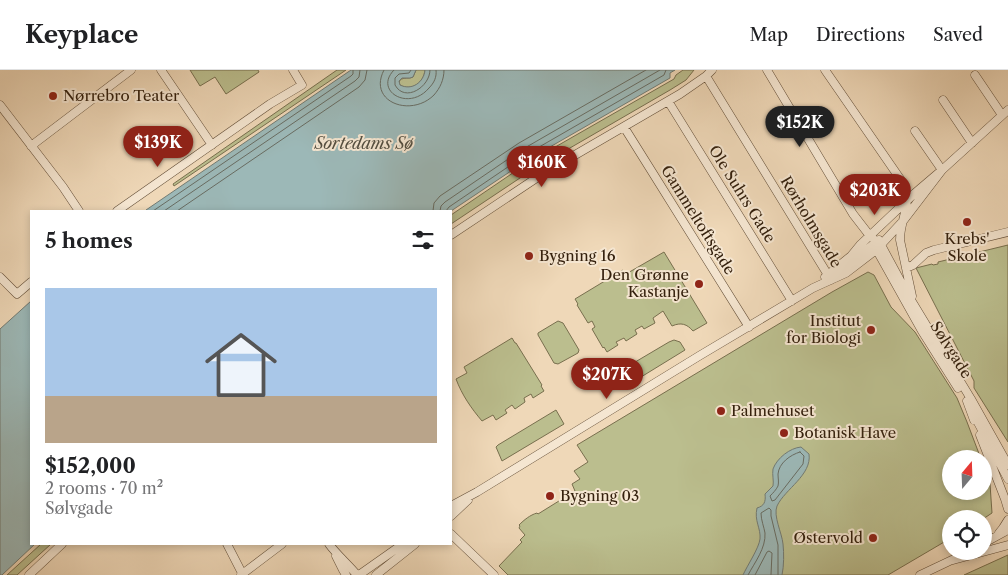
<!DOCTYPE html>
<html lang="en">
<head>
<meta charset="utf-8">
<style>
  :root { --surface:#fff; --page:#f6f6f6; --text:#202124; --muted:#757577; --line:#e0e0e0; --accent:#8f2418 }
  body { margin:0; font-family:"Libre Caslon Text",serif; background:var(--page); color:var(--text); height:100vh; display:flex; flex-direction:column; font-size:19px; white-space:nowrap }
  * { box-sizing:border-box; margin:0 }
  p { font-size:16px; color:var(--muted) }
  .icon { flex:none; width:28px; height:28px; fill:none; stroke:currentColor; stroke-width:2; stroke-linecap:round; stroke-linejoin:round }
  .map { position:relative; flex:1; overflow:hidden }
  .side { position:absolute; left:30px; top:140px; width:422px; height:335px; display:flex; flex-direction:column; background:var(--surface); border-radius:0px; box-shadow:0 2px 8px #0003 }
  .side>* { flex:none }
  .needle { width:32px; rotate:19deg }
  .controls { position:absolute; left:942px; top:380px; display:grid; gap:10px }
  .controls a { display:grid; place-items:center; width:50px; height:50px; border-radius:50%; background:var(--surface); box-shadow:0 2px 8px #0003; font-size:25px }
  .price { position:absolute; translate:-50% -42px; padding:0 11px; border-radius:18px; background:var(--accent); color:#fff; font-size:16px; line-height:32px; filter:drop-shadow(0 1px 2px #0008) }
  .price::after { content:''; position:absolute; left:50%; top:30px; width:15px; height:11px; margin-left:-8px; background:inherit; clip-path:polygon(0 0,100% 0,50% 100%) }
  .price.active { background:#222; color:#fff }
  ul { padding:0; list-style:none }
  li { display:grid; align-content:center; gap:10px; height:265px; padding:0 15px }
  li+li { border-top:1px solid var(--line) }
  li span { display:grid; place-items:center; height:155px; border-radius:0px; color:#555 }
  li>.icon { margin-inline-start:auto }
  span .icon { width:90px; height:90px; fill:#fffc; stroke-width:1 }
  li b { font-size:21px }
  h2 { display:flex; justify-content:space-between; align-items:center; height:60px; padding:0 15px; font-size:21px }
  header { display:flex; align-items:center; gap:30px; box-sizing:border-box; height:70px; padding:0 25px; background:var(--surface); border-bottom:1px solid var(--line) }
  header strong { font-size:24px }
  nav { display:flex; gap:28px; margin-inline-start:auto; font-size:18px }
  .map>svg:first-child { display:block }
  .green { fill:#bbbe8e; stroke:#786f4e }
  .water { fill:#9cb8b7; stroke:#727b73 }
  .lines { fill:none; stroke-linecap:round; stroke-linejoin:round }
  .shore { stroke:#686c62; stroke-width:1 }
  .minor-casing { stroke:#634e38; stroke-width:9 }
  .minor { stroke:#f5e6d1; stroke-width:8 }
  .poi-dot { fill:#8f2418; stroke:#f5e6d1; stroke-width:2 }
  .labels { text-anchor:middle; stroke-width:4; stroke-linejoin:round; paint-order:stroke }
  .poi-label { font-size:15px; fill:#34200d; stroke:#f5e6d1; text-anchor:start }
  .street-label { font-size:15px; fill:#34200d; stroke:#f5e6d1 }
  .water-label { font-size:16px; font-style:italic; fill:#534e40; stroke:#f5e6d1 }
</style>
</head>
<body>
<header>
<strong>Keyplace</strong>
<nav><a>Map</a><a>Directions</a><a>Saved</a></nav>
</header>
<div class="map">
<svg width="1008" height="505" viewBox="0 0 1008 505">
  <rect width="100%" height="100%" fill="#efd8b8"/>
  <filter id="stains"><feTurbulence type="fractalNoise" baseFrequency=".004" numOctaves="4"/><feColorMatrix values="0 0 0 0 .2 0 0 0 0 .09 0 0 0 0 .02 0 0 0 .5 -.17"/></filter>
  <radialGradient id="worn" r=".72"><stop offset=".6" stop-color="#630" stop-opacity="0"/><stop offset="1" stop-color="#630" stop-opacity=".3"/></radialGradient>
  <path class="green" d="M190,0h68l1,2 -33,22 -11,-17 -15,9z
    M337,0h9l-172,116 -1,-2z
    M416,0h9c-1,12 -13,22 -25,15l-1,-2 1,-3c4,-3 9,-1 13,-3z
    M683,0h11l-8,10 -16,10 -138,80 -81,54v-9l78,-53 145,-83 2,-4z
    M1008,175v197l-34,-54v-7l-58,-113 16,-4 1,1 5,-1v-2z
    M664,182l43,71 -14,8c-6,-7 -12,-9 -21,-5l-9,-15 -10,7 2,5 -11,6 -2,-3 -7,4 2,4 -11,7 -2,-3 -8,4 2,3 -11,7 -3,-5 -1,1 -11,-19 3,-2 -3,-6 -4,2 -11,-18 1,-1 -3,-5 48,-29 3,4z
    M868,202l6,3 17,32 24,25 42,66 10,24 14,37h-30v32h33v-25l6,18 2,29 -9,6h-32v19l-63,37h-380l-9,-9 23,-24 -2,-2 5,-5 -6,-7 1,-2 -1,-1c5,-5 11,-10 18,-12l1,1 37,-23 -3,-7 8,-5 -6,-8 14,-9 -11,-17 255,-153z
    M558,251l5,2 16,27 -1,3 -20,11 -4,-1 -16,-28v-2z
    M512,268l3,5h1l26,42 -1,1 3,5 -11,7 -2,-4 -7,4 1,4 -10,7 -3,-4 -7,5 2,3 -11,7 -3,-5 -11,6c-11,-13 -20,-26 -26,-42l11,-6 -3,-6z
    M674,270l6,2 5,8 -57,35 -8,-14 49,-29z
    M556,340l8,14 -62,37 -6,-14 2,-2z
    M41,474h10l-34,31h-10z
    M1008,485v20h-44z"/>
  <path class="water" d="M351,0h65l-3,7 -3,1h-8l-3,3 1,4c12,6 24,-3 25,-15h250l-5,3v5l-141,81 -78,52h-305v-1z
    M31,231v243h4l-33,31h-2v-246z
    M801,377l8,7c3,21 -24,35 -32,52 -4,10 5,27 6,38 1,9 1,22 -1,31h-39c4,-9 16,-27 17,-36 1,-11 -6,-18 -3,-31 7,-2 9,-6 8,-14l8,-8c1,-5 -1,-11 0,-17 4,-11 17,-21 28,-22z"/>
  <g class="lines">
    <path class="shore" d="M384,0c-17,32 27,48 50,25 6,-7 10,-15 10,-25
      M394,0c-21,21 15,42 35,18 5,-5 8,-11 7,-18
      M411,0l-2,3 -10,1 -4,4v7c10,18 35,2 35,-15
      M153,141l198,-135 2,-2v-4
      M164,141l191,-130 4,-4 1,-7
      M177,141l182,-124 6,-7 2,-10
      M433,141l1,-8 6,-7 79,-53 127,-73
      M440,141l1,-5 4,-4 78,-53 137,-79
      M446,141l3,-4 78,-53 137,-79 2,-5
      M800,382l4,4 -1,8 -28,36 -3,1 -2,-5c3,-3 6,-6 8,-10 1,-4 0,-8 0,-12 1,-11 12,-19 22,-22z
      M748,505c7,-13 18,-27 17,-42 -1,-6 -4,-13 -4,-20l8,-5 2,2v6l7,29v30
      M755,505l12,-23 2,-1 3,2 -1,22"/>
    <g class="minor-casing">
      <path id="minor" d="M161,0l51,75
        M767,0l86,144 17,22 11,9 27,50 63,104 37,66
        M825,0l78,113c10,22 -3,35 -3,57l12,56
        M975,5l27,40
        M706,6l125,204 17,-16 31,-24
        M943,30l29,43
        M668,31l124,200
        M0,35l63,82 16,24
        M624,57l125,200
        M915,61l27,39
        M31,76l100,-76
        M117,141l153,-107 32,-19 -9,-15
        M451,165l93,-62 136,-79 26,-18 6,-6
        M875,177l47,84 36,57
        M906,198l7,-3 13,-12 8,-3 74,-18
        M0,207l17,17 14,-12
        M825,207l26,-21 9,-11 55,-52 27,-23 66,-60
        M967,331l7,19
        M974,345l34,64
        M980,365l25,64 3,10
        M451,436l26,-14 222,-136 114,-68 33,-15 30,-23 27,-29 39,-51
        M451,446l17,-16
        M999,463l4,-5 5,-8
        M451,464l43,41
        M984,473l24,-13
        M227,474l16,31
        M329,474c8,11 19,20 28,31
        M336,486l7,14 3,5
        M953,490l55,-15
        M29,505l33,-31
        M241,505l41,-31
        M359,505l44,-31
        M376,505l39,-31
        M920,505l36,-17"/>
    </g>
    <use href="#minor" class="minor"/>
  </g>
  <g class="poi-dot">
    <circle cx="53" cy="26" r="5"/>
    <circle cx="967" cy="152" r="5"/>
    <circle cx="529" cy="186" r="5"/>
    <circle cx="699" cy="214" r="5"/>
    <circle cx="871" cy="260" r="5"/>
    <circle cx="721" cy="341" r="5"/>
    <circle cx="784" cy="363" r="5"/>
    <circle cx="550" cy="426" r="5"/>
    <circle cx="873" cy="468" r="5"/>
  </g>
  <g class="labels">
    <g class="poi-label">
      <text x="63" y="31">Nørrebro Teater</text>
      <text x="967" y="174" text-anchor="middle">Krebs'<tspan x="967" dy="17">Skole</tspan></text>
      <text x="539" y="191">Bygning 16</text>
      <text x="689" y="210" text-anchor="end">Den Grønne<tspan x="689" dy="17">Kastanje</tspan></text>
      <text x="861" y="256" text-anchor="end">Institut<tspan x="861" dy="17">for Biologi</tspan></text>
      <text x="731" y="346">Palmehuset</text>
      <text x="794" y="368">Botanisk Have</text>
      <text x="560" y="431">Bygning 03</text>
      <text x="863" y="473" text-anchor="end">Østervold</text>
    </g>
    <g class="street-label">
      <text transform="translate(742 124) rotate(58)" y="5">Ole Suhrs Gade</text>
      <text transform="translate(698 150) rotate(58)" y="5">Gammeltoftsgade</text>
      <text transform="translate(811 152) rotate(59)" y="5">Rørholmsgade</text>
      <text transform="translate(951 280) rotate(58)" y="5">Sølvgade</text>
    </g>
    <g class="water-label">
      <text x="364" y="79">Sortedams Sø</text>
    </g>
  </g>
  <rect width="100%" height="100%" filter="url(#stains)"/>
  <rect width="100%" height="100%" fill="url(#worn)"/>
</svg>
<div class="controls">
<a><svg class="needle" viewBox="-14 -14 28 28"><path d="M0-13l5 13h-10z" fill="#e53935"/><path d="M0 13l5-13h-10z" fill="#757577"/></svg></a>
<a><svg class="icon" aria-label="locate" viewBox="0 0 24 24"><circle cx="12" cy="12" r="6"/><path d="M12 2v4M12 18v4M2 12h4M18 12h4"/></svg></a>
</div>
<b class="price active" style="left:800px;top:78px">$152K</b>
<b class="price" style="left:158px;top:98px">$139K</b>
<b class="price" style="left:542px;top:118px">$160K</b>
<b class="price" style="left:875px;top:146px">$203K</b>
<b class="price" style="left:607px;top:330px">$207K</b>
<section class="side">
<h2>5 homes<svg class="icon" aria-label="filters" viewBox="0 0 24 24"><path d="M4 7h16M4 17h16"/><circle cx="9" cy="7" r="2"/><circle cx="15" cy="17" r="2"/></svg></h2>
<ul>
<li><span style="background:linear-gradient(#a9c7e8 70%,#b9a48a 0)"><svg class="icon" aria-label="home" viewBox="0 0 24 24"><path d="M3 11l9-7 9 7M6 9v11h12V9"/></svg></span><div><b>$152,000</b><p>2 rooms · 70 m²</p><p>Sølvgade</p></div></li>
</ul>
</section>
</div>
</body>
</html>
